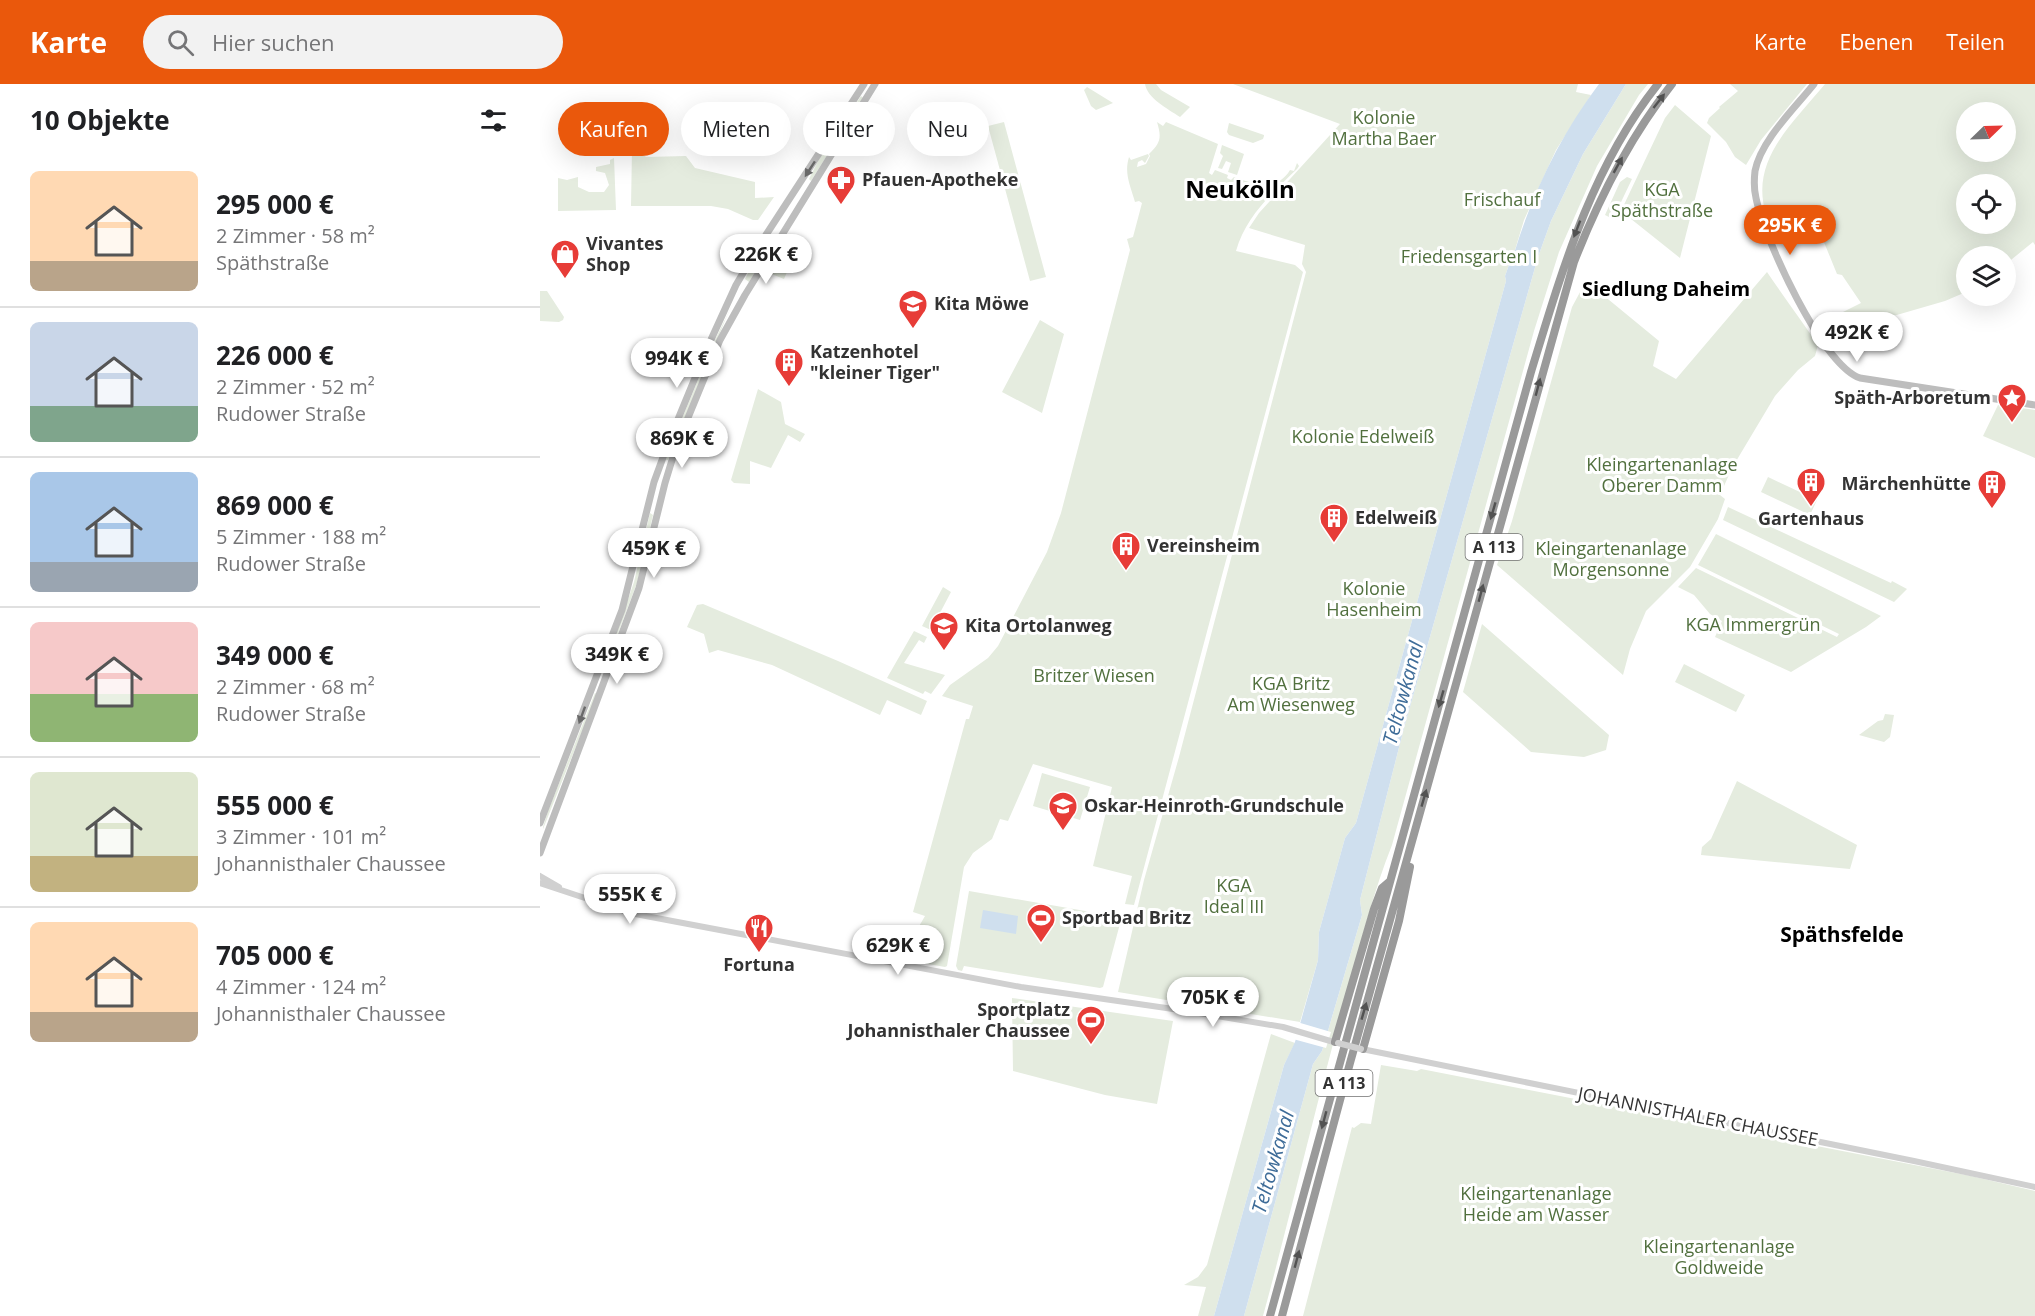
<!DOCTYPE html>
<html lang="de">
<head>
<meta charset="utf-8">
<style>
  :root { --surface:#fff; --page:#f2f2f2; --text:#202124; --muted:#757577; --line:#e0e0e0; --accent:#ea580c }
  body { margin:0; font-family:"Open Sans",sans-serif; background:var(--page); color:var(--text); height:100vh; display:flex; flex-direction:column; font-size:22px; white-space:nowrap }
  * { box-sizing:border-box; margin:0 }
  p { font-size:20px; color:var(--muted) }
  .icon { flex:none; width:33px; height:33px; fill:none; stroke:currentColor; stroke-width:2; stroke-linecap:round; stroke-linejoin:round }
  .map { position:relative; flex:1; overflow:hidden }
  .details { display:flex; flex-direction:column; background:var(--surface); width:540px }
  .details>* { flex:none }
  .guide { position:absolute; left:18px; top:18px; width:570px; height:54px; display:flex; gap:12px }
  .needle { width:39px; rotate:67deg }
  .buttons { position:absolute; left:1416px; top:18px; display:grid; gap:12px }
  .buttons a { display:grid; place-items:center; width:60px; height:60px; border-radius:50%; background:var(--surface); box-shadow:0 6px 24px #0002; font-size:30px }
  .price { position:absolute; translate:-50% -51px; padding:0 14px; border-radius:21px; background:#fff; color:#222; font-size:20px; line-height:39px; filter:drop-shadow(0 2px 3px #0008) }
  .price::after { content:''; position:absolute; left:50%; top:36px; width:18px; height:14px; margin-left:-9px; background:inherit; clip-path:polygon(0 0,100% 0,50% 100%) }
  .price.on { background:var(--accent); color:#fff }
  ul { padding:0; list-style:none }
  li { display:flex; align-items:center; gap:18px; height:150px; padding:0 30px }
  li+li { border-top:2px solid var(--line) }
  li span { display:grid; place-items:center; flex:none; width:168px; height:120px; border-radius:9px; color:#555 }
  li>.icon { margin-inline-start:auto }
  span .icon { width:72px; height:72px; fill:#fffc; stroke-width:1 }
  li b { font-size:26px }
  h2 { display:flex; justify-content:space-between; align-items:center; height:72px; padding:0 30px; font-size:26px }
  .pill { padding:0 21px; border-radius:27px; background:var(--surface); box-shadow:0 6px 24px #0002; font-size:21px; line-height:54px }
  .pill.on { background:var(--accent); color:#fff }
  header { display:flex; align-items:center; gap:36px; box-sizing:border-box; height:84px; padding:0 30px; background:var(--accent); color:#fff }
  header strong { font-size:28px }
  nav { display:flex; gap:33px; margin-inline-start:auto; font-size:21px }
  .search { width:420px; height:54px; background:var(--page); display:flex; align-items:center; gap:15px; box-sizing:border-box; padding:0 21px; border-radius:33px; color:var(--muted); font-size:22px }
  main { display:flex; flex:1; min-height:0 }
  .map>svg:first-child { display:block }
  .green { fill:#e5ecdf; fill-rule:evenodd }
  .water { fill:#cfdfee }
  .pier { fill:#fff }
  .lines { fill:none; stroke-linecap:round; stroke-linejoin:round }
  .tertiary { stroke:#d0d0d0; stroke-width:6 }
  .secondary { stroke:#bdbdbd; stroke-width:7 }
  .motorway { stroke:#9a9a9a; stroke-width:8 }
  .tertiary-bridge { stroke:#d0d0d0; stroke-width:6 }
  .oneway { fill:#525252 }
  .oneway2 { fill:#6a6a6a }
  .labels { text-anchor:middle; stroke-width:6; stroke-linejoin:round; paint-order:stroke }
  .shield { fill:#fff; stroke:#707070; stroke-width:1.5 }
  .shield-label { font-size:16px; font-weight:bold; fill:#333 }
  .park-label { font-size:18px; fill:#51703e; stroke:#fff }
  .poi-label { font-size:18px; font-weight:bold; fill:#333; stroke:#fff; text-anchor:start }
  .street-label { font-size:18px; fill:#333; stroke:#fff }
  .neighbourhood-label { font-size:20px; font-weight:bold; fill:#000; stroke:#fff }
  .water-label { font-size:20px; font-style:italic; fill:#3e6c98; stroke:#fff }
  .quarter-label { font-size:21px; font-weight:bold; fill:#000; stroke:#fff }
  .district-label { font-size:24px; font-weight:bold; fill:#000; stroke:#fff }
</style>
</head>
<body>
<header>
<strong>Karte</strong>
<div class="search"><svg class="icon" aria-label="search" viewBox="0 0 24 24"><circle cx="10" cy="10" r="6"/><path d="M15 15l6 6"/></svg>Hier suchen</div>
<nav><a>Karte</a><a>Ebenen</a><a>Teilen</a></nav>
</header>
<main>
<section class="details">
<h2>10 Objekte<svg class="icon" aria-label="filters" viewBox="0 0 24 24"><path d="M4 7h16M4 17h16"/><circle cx="9" cy="7" r="2"/><circle cx="15" cy="17" r="2"/></svg></h2>
<ul>
<li><span style="background:linear-gradient(#ffd9b3 75%,#b9a48a 0)"><svg class="icon" aria-label="home" viewBox="0 0 24 24"><path d="M3 11l9-7 9 7M6 9v11h12V9"/></svg></span><div><b>295 000 €</b><p>2 Zimmer · 58 m²</p><p>Späthstraße</p></div></li>
<li><span style="background:linear-gradient(#c9d6e8 70%,#7fa58c 0)"><svg class="icon" aria-label="home" viewBox="0 0 24 24"><path d="M3 11l9-7 9 7M6 9v11h12V9"/></svg></span><div><b>226 000 €</b><p>2 Zimmer · 52 m²</p><p>Rudower Straße</p></div></li>
<li><span style="background:linear-gradient(#a9c7e8 75%,#9aa5b1 0)"><svg class="icon" aria-label="home" viewBox="0 0 24 24"><path d="M3 11l9-7 9 7M6 9v11h12V9"/></svg></span><div><b>869 000 €</b><p>5 Zimmer · 188 m²</p><p>Rudower Straße</p></div></li>
<li><span style="background:linear-gradient(#f6c9c9 60%,#8fb573 0)"><svg class="icon" aria-label="home" viewBox="0 0 24 24"><path d="M3 11l9-7 9 7M6 9v11h12V9"/></svg></span><div><b>349 000 €</b><p>2 Zimmer · 68 m²</p><p>Rudower Straße</p></div></li>
<li><span style="background:linear-gradient(#dfe7d0 70%,#c2b280 0)"><svg class="icon" aria-label="home" viewBox="0 0 24 24"><path d="M3 11l9-7 9 7M6 9v11h12V9"/></svg></span><div><b>555 000 €</b><p>3 Zimmer · 101 m²</p><p>Johannisthaler Chaussee</p></div></li>
<li><span style="background:linear-gradient(#ffd9b3 75%,#b9a48a 0)"><svg class="icon" aria-label="home" viewBox="0 0 24 24"><path d="M3 11l9-7 9 7M6 9v11h12V9"/></svg></span><div><b>705 000 €</b><p>4 Zimmer · 124 m²</p><p>Johannisthaler Chaussee</p></div></li>
</ul>
</section>
<div class="map">
<svg width="1495" height="1232" viewBox="0 0 1495 1232">
  <rect width="100%" height="100%" fill="#fff"/>
  <path class="green" d="M605,0h11l5,6 29,17 -10,10c-12,-8 -33,-19 -35,-33z
    M693,0h345l-2,8 15,3 -35,55 -32,70 -12,40 -2,2 -5,14 1,5 -150,542 -11,15 -26,94 -1,28 -18,62 -182,-30 26,-112 35,-123 127,-485 -4,-8 3,-19 -56,-17 10,-15 81,-89z
    M1086,0h22l-9,11 -42,71 -38,86 -25,79 -142,514c-18,45 -30,93 -43,140 -31,110 -56,221 -86,331h-19l69,-252 9,-13 40,-136 -2,-15 44,-172 134,-471 13,-36 32,-67z
    M1190,0h77l-46,56 -15,25 -11,-8 -9,-15 -19,-19 2,-5 11,-10 -1,-1 19,-16z
    M1285,0h210v161l-2,-3 -27,22v-8h-40v36l-21,9 -69,20 -45,22 -12,-19 42,-21 -19,-28 -5,-1 -27,-66 -33,26c-7,-5 -8,-12 -11,-20 -17,-54 28,-92 59,-130zM1466,28v40h-40v-40zM1426,100h40v40h-40z
    M547,3l26,16 -17,7 -5,-4 -7,-16z
    M321,12l2,2 -52,83 -2,-2 10,-20z
    M1135,21l36,31 -31,122 -59,-47 44,-93z
    M464,38l42,155 -16,4 -42,-155z
    M617,38l6,4 3,-4 52,22 -9,29 3,2 3,-5 13,5 -1,3 4,2 3,-3c20,7 43,15 56,-7l4,1 3,-8 2,3 -2,3c-25,24 -51,47 -61,82l59,14 8,7 -169,633 -9,-1 7,-28 -39,-10 19,-79 -79,-23 -25,57 -8,-2 -8,20 -19,14 -9,14 -17,99 -2,1 -45,-8 25,-43 -12,-4 53,-193h3l4,-13 -31,-10 8,-11 38,-27 10,-12 49,-94 14,-39 69,-263 -3,-11 6,-2 9,-34 -3,-2 -4,1c-5,-17 -11,-29 -6,-45l2,3 17,-6 1,2 -4,7 -3,-3 -4,2 -1,5 9,-3 4,-8 -1,-2c13,-12 12,-18 8,-32z
    M689,39l35,12v1l-1,3 -10,4 -24,-8 -2,-3z
    M682,61l22,9 -7,21 -9,-3 3,-9 -5,-2 -4,8 -4,-1 5,-12 -3,-3z
    M92,65l6,1 8,7 40,-1 9,12 60,14v16l19,-1 -16,23h-5l-25,-11 -17,-3h-80z
    M74,74l2,52 -58,1v-33l9,2 11,-3v10l11,5h15l5,-7 -4,-12 -9,-2v-4l14,-3v-4z
    M1087,93l5,2 -19,40 -8,-4 15,-33z
    M223,160l7,4 -21,34 -4,-3z
    M248,166l5,3 1,3 -10,23 -15,-6 13,-22z
    M1227,188c17,25 34,48 51,73l-3,11 -17,14 -23,26 -43,72 -12,27 5,4 -7,20 -28,48 -44,44 -16,38 -7,26 -126,-110 15,-44 60,-214 14,-26 73,60 -6,25 23,13z
    M0,207h7l17,26 -1,3 -4,2 -19,-1z
    M196,213l-10,21 -58,142h-2l5,-15 42,-101z
    M500,236l24,14 -22,79 -40,-21z
    M218,305l23,13 4,22 20,10 -5,8 -12,-7 -17,33 -21,-7v23l-16,-1 -3,-3z
    M1458,321l37,5v48l-52,-22z
    M1228,393l49,23 -7,15 -49,-23z
    M1188,423l163,76 1,-2 15,8 -13,13 -171,-82z
    M110,429l3,2 -16,68 -37,98 34,-99z
    M1176,450l165,82 -15,11 -75,45 -76,-35 7,-16 -12,-7 -16,-19 -16,-8 18,-19 141,69 2,-3 -141,-69z
    M403,503l8,5 -20,38 -9,-4z
    M163,520l135,57 89,40 -6,14 -34,-15 -7,15 -108,-50 -54,-15 -9,3 -5,-19 -17,-7 10,-22z
    M942,540l127,111 -3,15 -22,7 -53,-5 -68,-60z
    M374,547l13,6 -3,6 -5,-3 -15,23 41,12 -14,19 -6,-3 -2,3 -36,-16z
    M1144,580l61,31 -9,17 -61,-30z
    M55,609l2,1 -54,135v-2l5,-16z
    M1345,630l9,1 -4,22 -6,5 -25,-7 19,-14 5,-1z
    M502,689l48,14 -10,33 -47,-14z
    M1197,697l120,64 -7,24 -149,-14 1,-8 9,-8z
    M429,807l151,26 1,3 -18,67 -3,1 -136,-22 -2,5 -4,-1 -2,-4z
    M472,914l161,23 -16,83 -52,-9 -92,-24z
    M731,950l24,9 -11,22 -70,251h-16l8,-29 -22,-2 14,-8 9,-12z
    M841,981l36,6 4,-2 550,107 64,15v125h-732l49,-189 2,1 7,-5 10,1z"/>
  <path class="water" d="M1059,0h27l-43,70 -32,67 -13,36 -134,471 -44,172 2,15 -40,136 -9,13 -69,252h-30l70,-251 11,-23 23,-82 1,-28 26,-94 11,-15 150,-542 -1,-5 5,-14 2,-2c19,-64 47,-123 87,-176z
    M443,826l35,6 -2,18 -36,-6z"/>
  <path class="pier" d="M757,938l34,10 -5,16 -33,-9z"/>
  <g class="lines">
    <path class="tertiary" d="M0,792l19,11
      M0,799l90,30 391,74 166,24 96,16 54,16
      M822,965l552,112 121,26"/>
    <path class="secondary" d="M1274,0c-19,24 -53,56 -59,87 -1,9 -1,19 1,27 8,40 66,167 104,180l175,27
      M0,739l82,-213 32,-128 15,-41 40,-97 27,-59 26,-44 102,-157
      M0,769l99,-265 26,-105 11,-36 44,-107 25,-45 130,-211"/>
    <path class="motorway" d="M795,958l39,-133 8,-21 7,-6
      M823,965l36,-128 11,-54
      M730,1232l261,-944c31,-101 60,-204 127,-288
      M742,1232l68,-253 224,-801c25,-64 55,-124 98,-178"/>
    <path class="tertiary-bridge" d="M798,959l23,6"/>
  </g>
  <defs><path id="oneway-solid" d="M-6-.8H1V-3.2L6.5 0L1 3.2V.8H-6Z" transform="scale(1.5)"/></defs>
  <g class="oneway">
    <use href="#oneway-solid" transform="translate(1119 17) rotate(-52)"/>
    <use href="#oneway-solid" transform="translate(1078 81) rotate(-61)"/>
    <use href="#oneway-solid" transform="translate(1037 145) rotate(111)"/>
    <use href="#oneway-solid" transform="translate(998 303) rotate(-75)"/>
    <use href="#oneway-solid" transform="translate(953 427) rotate(106)"/>
    <use href="#oneway-solid" transform="translate(941 509) rotate(-75)"/>
    <use href="#oneway-solid" transform="translate(901 615) rotate(106)"/>
    <use href="#oneway-solid" transform="translate(884 714) rotate(-74)"/>
    <use href="#oneway-solid" transform="translate(824 927) rotate(-74)"/>
    <use href="#oneway-solid" transform="translate(784 1036) rotate(105)"/>
    <use href="#oneway-solid" transform="translate(757 1175) rotate(-75)"/>
  </g>
  <g class="oneway2">
    <use href="#oneway-solid" transform="translate(270 85) rotate(123)"/>
    <use href="#oneway-solid" transform="translate(42 631) rotate(110)"/>
  </g>
  <defs>
    <g id="pharmacy-pin" transform="scale(1.5)"><path d="M0 17L-7.5 6A9.5 9.5 0 1 1 7.5 6Z" fill="#e73c37" stroke="#fff"/><path d="M-2-6h4v4h4v4h-4v4h-4v-4h-4v-4h4Z" fill="#fff"/></g>
    <g id="shop-pin" transform="scale(1.5)"><path d="M0 17L-7.5 6A9.5 9.5 0 1 1 7.5 6Z" fill="#e73c37" stroke="#fff"/><path d="M-5-2.5h2.3a2.7 3.5 0 0 1 5.4 0H5L5.5 6h-11ZM-1.5-2.5h3a1.5 2.3 0 0 0-3 0Z" fill="#fff"/></g>
    <g id="school-pin" transform="scale(1.5)"><path d="M0 17L-7.5 6A9.5 9.5 0 1 1 7.5 6Z" fill="#e73c37" stroke="#fff"/><path d="M0-5L7-2L0 1L-7-2ZM-4 1L0 2.5L4 1V4Q0 6-4 4Z" fill="#fff"/></g>
    <g id="building-pin" transform="scale(1.5)"><path d="M0 17L-7.5 6A9.5 9.5 0 1 1 7.5 6Z" fill="#e73c37" stroke="#fff"/><path d="M-4-6H4V6H1V3H-1V6H-4ZM-2.5-4.3h1.7v1.8h-1.7ZM.8-4.3h1.7v1.8H.8ZM-2.5-1h1.7V.8h-1.7ZM.8-1h1.7V.8H.8Z" fill="#fff"/></g>
    <g id="sight-pin" transform="scale(1.5)"><path d="M0 17L-7.5 6A9.5 9.5 0 1 1 7.5 6Z" fill="#e73c37" stroke="#fff"/><path d="M0-6L1.8-2.2L6-1.7L2.9 1.2L3.7 5.4L0 3.3L-3.7 5.4L-2.9 1.2L-6-1.7L-1.8-2.2Z" fill="#fff"/></g>
    <g id="stadium-pin" transform="scale(1.5)"><path d="M0 17L-7.5 6A9.5 9.5 0 1 1 7.5 6Z" fill="#e73c37" stroke="#fff"/><path d="M0-5a6.5 5 0 1 0 0 10a6.5 5 0 1 0 0-10ZM-3.5-1.8h7v3.6h-7Z" fill="#fff"/></g>
    <g id="restaurant-pin" transform="scale(1.5)"><path d="M0 17L-7.5 6A9.5 9.5 0 1 1 7.5 6Z" fill="#e73c37" stroke="#fff"/><path d="M-5-6h1v4h1v-4h1v4h1v-4h1v5L-1.5 .5V6h-2V.5L-5-1ZM5-6V6H3V1.5H1.5Q1.5-4 5-6Z" fill="#fff"/></g>
  </defs>
  <g fill-rule="evenodd">
    <use href="#pharmacy-pin" x="301" y="96"/>
    <use href="#shop-pin" x="25" y="170"/>
    <use href="#school-pin" x="373" y="220"/>
    <use href="#building-pin" x="249" y="278"/>
    <use href="#sight-pin" x="1472" y="314"/>
    <use href="#building-pin" x="1271" y="398"/>
    <use href="#building-pin" x="1452" y="400"/>
    <use href="#building-pin" x="794" y="434"/>
    <use href="#building-pin" x="586" y="462"/>
    <use href="#school-pin" x="404" y="542"/>
    <use href="#school-pin" x="523" y="722"/>
    <use href="#stadium-pin" x="501" y="834"/>
    <use href="#restaurant-pin" x="219" y="844"/>
    <use href="#stadium-pin" x="551" y="936"/>
  </g>
  <g class="labels">
    <g class="shield">
      <rect x="925.5" y="450" width="57" height="26" rx="4.5"/>
      <rect x="775.5" y="986" width="57" height="26" rx="4.5"/>
    </g>
    <g class="shield-label">
      <text x="954" y="469">A 113</text>
      <text x="804" y="1005">A 113</text>
    </g>
    <g class="park-label">
      <text x="844" y="40">Kolonie<tspan x="844" dy="21">Martha Baer</tspan></text>
      <text x="1122" y="112">KGA<tspan x="1122" dy="21">Späthstraße</tspan></text>
      <text x="962" y="122">Frischauf</text>
      <text x="929" y="179">Friedensgarten I</text>
      <text x="823" y="359">Kolonie Edelweiß</text>
      <text x="1122" y="387">Kleingartenanlage<tspan x="1122" dy="21">Oberer Damm</tspan></text>
      <text x="1071" y="471">Kleingartenanlage<tspan x="1071" dy="21">Morgensonne</tspan></text>
      <text x="834" y="511">Kolonie<tspan x="834" dy="21">Hasenheim</tspan></text>
      <text x="1213" y="547">KGA Immergrün</text>
      <text x="554" y="598">Britzer Wiesen</text>
      <text x="751" y="606">KGA Britz<tspan x="751" dy="21">Am Wiesenweg</tspan></text>
      <text x="694" y="808">KGA<tspan x="694" dy="21">Ideal III</tspan></text>
      <text x="996" y="1116">Kleingartenanlage<tspan x="996" dy="21">Heide am Wasser</tspan></text>
      <text x="1179" y="1169">Kleingartenanlage<tspan x="1179" dy="21">Goldweide</tspan></text>
    </g>
    <g class="poi-label">
      <text x="322" y="102">Pfauen-Apotheke</text>
      <text x="46" y="166">Vivantes<tspan x="46" dy="21">Shop</tspan></text>
      <text x="394" y="226">Kita Möwe</text>
      <text x="270" y="274">Katzenhotel<tspan x="270" dy="21">"kleiner Tiger"</tspan></text>
      <text x="1451" y="320" text-anchor="end">Späth-Arboretum</text>
      <text x="1431" y="406" text-anchor="end">Märchenhütte</text>
      <text x="815" y="440">Edelweiß</text>
      <text x="1271" y="441" text-anchor="middle">Gartenhaus</text>
      <text x="607" y="468">Vereinsheim</text>
      <text x="425" y="548">Kita Ortolanweg</text>
      <text x="544" y="728">Oskar-Heinroth-Grundschule</text>
      <text x="522" y="840">Sportbad Britz</text>
      <text x="219" y="887" text-anchor="middle">Fortuna</text>
      <text x="530" y="932" text-anchor="end">Sportplatz<tspan x="530" dy="21">Johannisthaler Chaussee</tspan></text>
    </g>
    <g class="street-label">
      <text transform="translate(1158 1033) rotate(11)" y="6">JOHANNISTHALER CHAUSSEE</text>
    </g>
    <g class="neighbourhood-label">
      <text x="1126" y="212">Siedlung Daheim</text>
    </g>
    <g class="water-label">
      <text transform="translate(863 609) rotate(-75)" y="7">Teltowkanal</text>
      <text transform="translate(733 1078) rotate(-74)" y="7">Teltowkanal</text>
    </g>
    <g class="quarter-label">
      <text x="1302" y="858">Späthsfelde</text>
    </g>
    <g class="district-label">
      <text x="700" y="114">Neukölln</text>
    </g>
  </g>
</svg>
<div class="buttons">
<a><svg class="needle" viewBox="-14 -14 28 28"><path d="M0-13l5 13h-10z" fill="#e53935"/><path d="M0 13l5-13h-10z" fill="#757577"/></svg></a>
<a><svg class="icon" aria-label="locate" viewBox="0 0 24 24"><circle cx="12" cy="12" r="6"/><path d="M12 2v4M12 18v4M2 12h4M18 12h4"/></svg></a>
<a><svg class="icon" aria-label="layers" viewBox="0 0 24 24"><path d="M12 4l9 5-9 5-9-5zM3 14l9 5 9-5"/></svg></a>
</div>
<b class="price on" style="left:1250px;top:172px">295K €</b>
<b class="price" style="left:226px;top:201px">226K €</b>
<b class="price" style="left:1317px;top:279px">492K €</b>
<b class="price" style="left:137px;top:305px">994K €</b>
<b class="price" style="left:142px;top:385px">869K €</b>
<b class="price" style="left:114px;top:495px">459K €</b>
<b class="price" style="left:77px;top:601px">349K €</b>
<b class="price" style="left:90px;top:841px">555K €</b>
<b class="price" style="left:358px;top:892px">629K €</b>
<b class="price" style="left:673px;top:944px">705K €</b>
<div class="guide">
<a class="pill on">Kaufen</a>
<a class="pill">Mieten</a>
<a class="pill">Filter</a>
<a class="pill">Neu</a>
</div>
</div>
</main>
</body>
</html>
